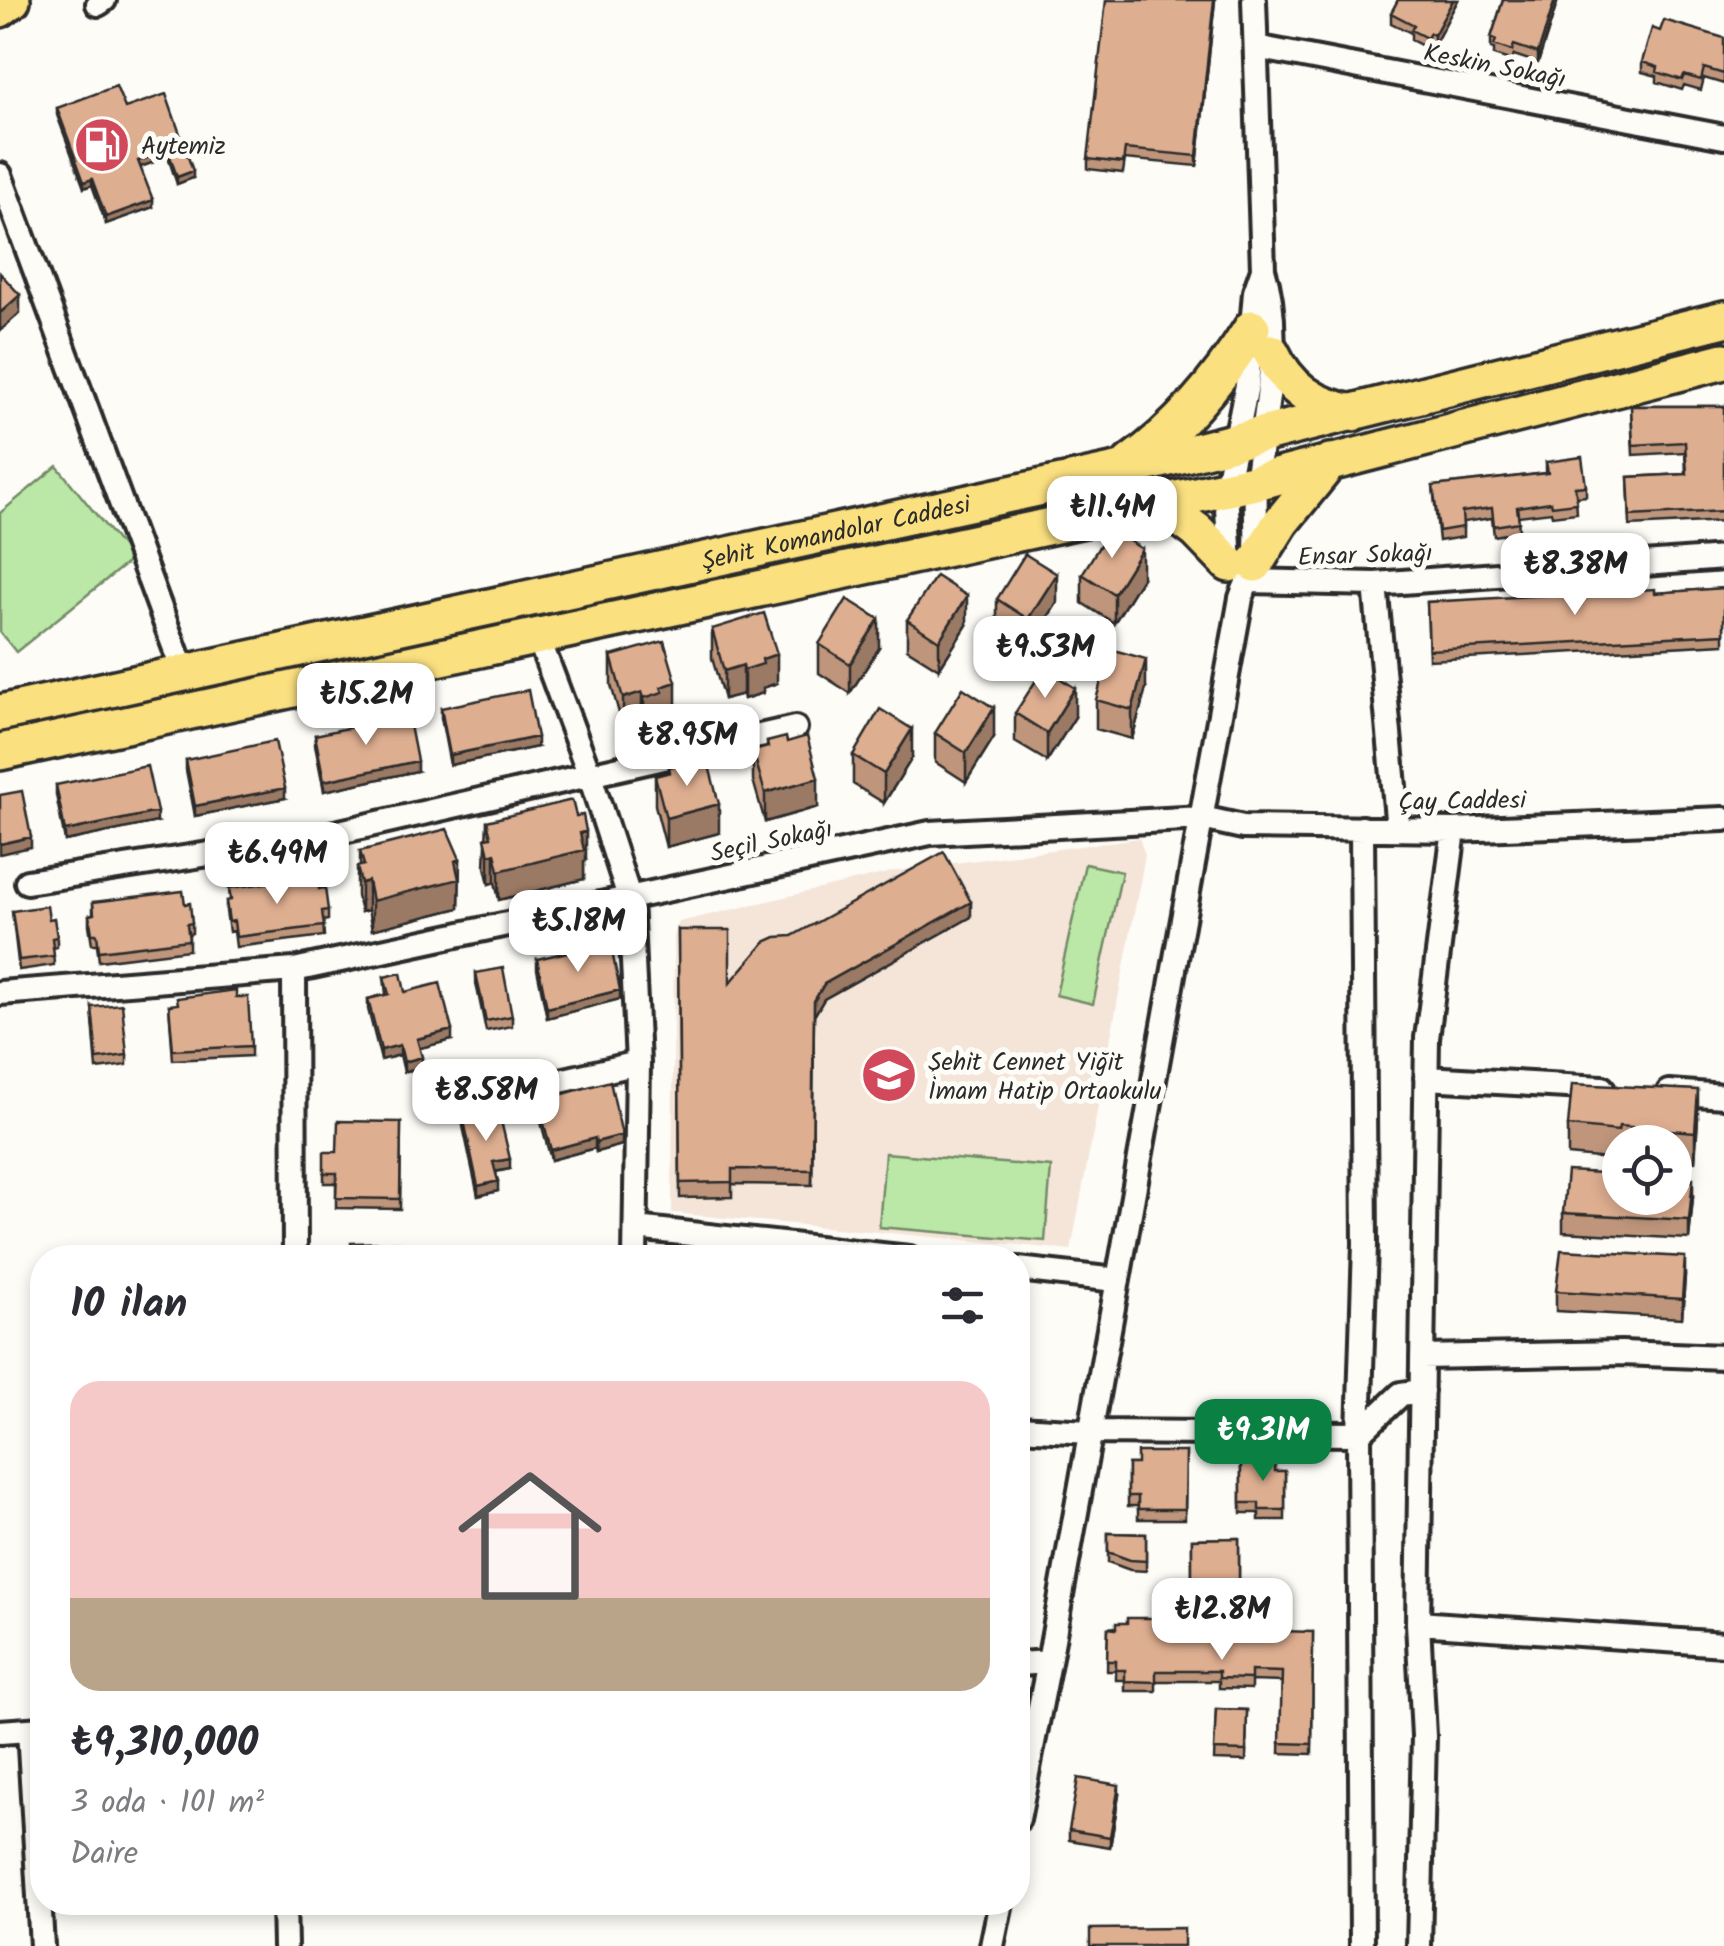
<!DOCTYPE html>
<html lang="tr">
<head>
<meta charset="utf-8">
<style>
  :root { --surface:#fff; --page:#f7f7f7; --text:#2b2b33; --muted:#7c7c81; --accent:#0b8043 }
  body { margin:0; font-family:Kalam,sans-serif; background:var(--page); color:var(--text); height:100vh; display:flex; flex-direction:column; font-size:38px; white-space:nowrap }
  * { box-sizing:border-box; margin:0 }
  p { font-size:32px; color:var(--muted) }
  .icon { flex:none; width:55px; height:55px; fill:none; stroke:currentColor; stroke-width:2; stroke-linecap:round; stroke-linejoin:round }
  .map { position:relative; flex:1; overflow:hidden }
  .drawer { position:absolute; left:30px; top:1245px; width:1000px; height:670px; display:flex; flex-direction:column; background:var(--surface); border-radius:40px; box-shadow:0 5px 15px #0003 }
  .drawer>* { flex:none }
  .tools { position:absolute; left:1602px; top:1125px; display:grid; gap:20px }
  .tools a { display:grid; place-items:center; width:90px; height:90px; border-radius:50%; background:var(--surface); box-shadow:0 5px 15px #0003; font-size:50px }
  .price { position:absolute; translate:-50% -85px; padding:0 22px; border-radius:20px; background:#fff; color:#222; font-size:32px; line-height:65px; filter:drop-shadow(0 2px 5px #0008) }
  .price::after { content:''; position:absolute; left:50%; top:60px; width:30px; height:22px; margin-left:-15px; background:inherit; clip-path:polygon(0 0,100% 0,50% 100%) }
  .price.on { background:var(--accent); color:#fff }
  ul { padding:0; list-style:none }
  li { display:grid; align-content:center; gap:20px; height:530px; padding:0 40px }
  li span { display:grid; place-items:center; height:310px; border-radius:30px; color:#555 }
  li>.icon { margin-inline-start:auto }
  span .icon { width:180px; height:180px; fill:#fffc; stroke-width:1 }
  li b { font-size:42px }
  h2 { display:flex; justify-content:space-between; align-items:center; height:120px; padding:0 40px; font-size:42px }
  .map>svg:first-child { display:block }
  .built { fill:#f4e5d8 }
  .green { fill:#bbe8a6; stroke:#738a68; stroke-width:2.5 }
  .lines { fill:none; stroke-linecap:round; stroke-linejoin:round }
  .minor-casing { stroke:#2b2b2b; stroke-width:30 }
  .primary-casing { stroke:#2b2b2b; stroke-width:42 }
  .minor { stroke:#fdfcf7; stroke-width:22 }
  .primary { stroke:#fbe080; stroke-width:35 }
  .wall { fill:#bf967c; stroke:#2b2b2b; stroke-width:2.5 }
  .shaded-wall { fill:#9b7a65; stroke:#2b2b2b; stroke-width:2.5 }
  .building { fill:#deae90; stroke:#2b2b2b; stroke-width:2.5 }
  .labels { text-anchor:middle; stroke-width:10; stroke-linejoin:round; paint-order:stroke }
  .street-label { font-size:25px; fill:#2b2b2b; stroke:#fdfcf7 }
  .poi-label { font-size:25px; fill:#2b2b2b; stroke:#fdfcf7; text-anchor:start }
</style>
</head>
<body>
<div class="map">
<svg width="1724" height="1946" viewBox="0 0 1724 1946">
  <rect width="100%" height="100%" fill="#fdfcf7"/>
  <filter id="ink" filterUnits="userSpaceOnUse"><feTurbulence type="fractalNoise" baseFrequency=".01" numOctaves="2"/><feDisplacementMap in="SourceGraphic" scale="20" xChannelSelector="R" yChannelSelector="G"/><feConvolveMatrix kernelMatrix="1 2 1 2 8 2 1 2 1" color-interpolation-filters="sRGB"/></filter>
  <g filter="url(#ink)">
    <path class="built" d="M1139,838l6,17 -74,395 -399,-37 2,-277 5,-14 217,-51z"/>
    <path class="green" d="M57,466l75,93 -116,93 -16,-20v-119z
      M1085,864l37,8 -29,132 -37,-9z
      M885,1153l166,14 -6,74 -166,-14z"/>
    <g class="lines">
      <g class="minor-casing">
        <path id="minor" d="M98,4l6,-4
          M1256,47l468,90
          M0,175l184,498
          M1230,566l-4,-78 21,-103 8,-93 8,-23
          M1247,581l128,3 349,-26
          M1375,584l23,245
          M537,634l52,139 41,127 8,163 -3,195
          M27,882l286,-44 482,-110
          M294,970l1,288
          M0,993l294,-23 636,-137 272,-15 41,9 211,3 270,-11
          M1426,1078l176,10
          M1669,1092l55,4
          M448,1107l190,-44
          M636,1228l273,30
          M1018,1269l98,11
          M1422,1357l199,-4 103,4
          M1018,1428l71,4 270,2 42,-40 21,-3
          M1418,1623l306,21
          M1018,1664l31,-2
          M29,1730l13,216
          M0,1732l42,-3
          M1018,1819l31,-157 192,-1064c4,-12 12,-25 14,-37 4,-27 -2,-57 2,-85 8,-68 27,-140 6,-207l-9,-269
          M284,1902l1,44
          M992,1946l9,-44
          M1362,1946l-3,-512 6,-190 -3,-416
          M1419,1946l5,-210 -6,-113 9,-585 27,-208"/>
      </g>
      <g class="primary-casing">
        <g id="primary">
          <path d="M0,9l12,-9"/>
          <path d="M1271,352c17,36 43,54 82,61"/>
          <path d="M1130,463c51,-36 89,-82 122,-135"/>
          <path d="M1158,502l39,29 32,33"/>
          <path d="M1255,564l26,-42 49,-60"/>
          <path id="s1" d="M0,713l1121,-243 603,-151"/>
          <path d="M0,752l1256,-270 468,-121"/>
        </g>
      </g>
      <use href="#minor" class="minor"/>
      <use href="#primary" class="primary"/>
    </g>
    <path class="wall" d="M1215,0l-18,166 -72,-7 -2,14 -35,-4v-10z
      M1398,0h60l-24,45 -4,-2 -3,5 -16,-8v-7l-20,-10v-10z
      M1503,0h55l-20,63 -24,-8 -2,6 -18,-6v-6l-3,-1v-10z
      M1660,31l64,7v46l-20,-6 -3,12 -17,-5 -2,5 -25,-8v-6l-15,-4v-10z
      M57,108h68l68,70 -16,6 -9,-27 -28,10 13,40 -47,17 -14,-39 -8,3 -27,-73z
      M1631,406h93v115l-94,5 -2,-49 58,-3 -1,-22 -52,3z
      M1546,462l40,24v10l-10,1 1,16 -25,3 -1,-4 -33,4 1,16 -25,4 -2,-18 -29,4v15l-24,4 -6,-55 113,-13z
      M1082,574l60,4 -28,45 -32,-20z
      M1724,588v56l-295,16 -2,-58 228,-9z
      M997,599l60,4 -29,45 -31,-20z
      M907,620l60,5 -28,44 -32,-20z
      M712,629l65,54 -14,5v5l-19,6 -1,-5 -19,5 -12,-41z
      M819,644l60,4 -29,45 -31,-20z
      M611,656l65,55 -13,4v6l-19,6 -2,-6 -19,6 -12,-42z
      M1146,688l-14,51 -36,-10v-29z
      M441,708l96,39 -87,18 -9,-47z
      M1015,713l60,4 -28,44 -32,-19z
      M935,733l59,4 -28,45 -31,-20z
      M315,735l102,36 -93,20 -9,-46z
      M767,742h20l31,65 -53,15 -12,-42v-29l14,-4z
      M853,755l59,3 -28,45 -31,-19z
      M186,760l99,38 -90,18 -9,-46z
      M669,767h20l30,66 -53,14 -11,-42v-29l14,-3z
      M56,785l101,37 -92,19 -9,-46z
      M487,821l99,39 -2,1v18l-85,21 -4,-18 -6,2 -4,-17z
      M360,851l100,8 -1,49 -87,22 -4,-20 -7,2 -4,-16v-29l3,-1z
      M229,888l90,1 9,21v10l-5,1 1,15 -88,11 -2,-16 -5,1 -3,-21v-10l4,-1z
      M93,902l92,2 7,19v10l-3,1v16l-90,11 -2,-17h-5l-3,-19v-10l4,-1z
      M12,911l37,8 8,18v10l-4,1 1,17 -35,5z
      M971,917l-147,82 -10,17 -2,169 -80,-1v13l-52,1 -2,-268 52,53 62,-47z
      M537,959l83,40 -73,19 -10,-49z
      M476,973l36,43v10l-26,5 -10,-48z
      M384,977l21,15 47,48 -33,8 3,19 -18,5 -4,-17 -19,5 -13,-51v-10l18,-5z
      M169,1005l82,41v10l-78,4z
      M92,1007l35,48v10l-30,4z
      M538,1101l84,44 -26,7 -1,-4 -44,12 -13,-49z
      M463,1116l47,53 -14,3 2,19 -20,5 -15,-70z
      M1698,1118l-3,43 -20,-2v-17h-55v13h-1l-1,5 -50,-5v-29z
      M401,1122l-1,87 -64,-1v-25h-12v-10l13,-21z
      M1693,1197l-4,42 -126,-7v-19z
      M1685,1276l-3,42 -126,-7v-20z
      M1186,1452l-1,67h-47v-13h-10v-42h9z
      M1241,1458l34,13h10v49h-26v-7h-18z
      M1108,1533l38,1v37l-16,-1 -22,-8z
      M1239,1538v75h-37v-11l-10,1v-64z
      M1155,1623l38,14 88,1 32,-6 -1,122 -32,-1 2,-71 -31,-1v8l-32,-1v-7h-63v10h-31v-11h-9v-9h-9l1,-43z
      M1216,1709l31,1 -1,51 -32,-1z
      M1119,1795l-9,52 -41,-7v-10z"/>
    <path class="shaded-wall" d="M1215,0l-18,166v-10z
      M1453,0h5l-24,45v-10z
      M1555,0h3l-20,63v-10z
      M168,150v7l-30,11v-7z
      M193,171v7l-16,6v-7z
      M92,179v6l-8,3v-6z
      M153,200v7l-47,17v-7z
      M20,295v18l-20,18v-18z
      M1142,549v29l-28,45v-29z
      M1057,574v29l-29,45v-29z
      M967,596v29l-28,44v-28z
      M879,619v29l-29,45v-29z
      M777,654v29l-14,5v5l-19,6v-29l18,-11z
      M1146,659v29l-14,51v-29z
      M743,665v29l-19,5v-28z
      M676,682v29l-13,4v6l-19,6v-29l17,-11z
      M1075,688v29l-28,44v-28z
      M642,692v29l-19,6v-29z
      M994,708v29l-28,45v-29z
      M912,729v29l-28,45v-29z
      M537,737v10l-87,18v-10z
      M417,761v10l-93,20v-10z
      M818,778v29l-53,15v-29z
      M285,788v10l-90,18v-10z
      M719,804v29l-53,14v-29z
      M157,812v10l-92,19v-10z
      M586,831v29l-2,1v18l-85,21v-29z
      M31,837v10l-31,7v-10z
      M495,853v29l-6,2v-29z
      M460,859l-1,49 -87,22v-29z
      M368,881v29l-7,2v-29z
      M971,902v15l-147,82 -10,17 -2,169 2,-184 10,-17z
      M620,990v9l-73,19v-10z
      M452,1030v10l-35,9v-10z
      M400,1045v10l-19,5v-10z
      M422,1057v10l-18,5v-10z
      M1698,1090v28l-3,43v-29z
      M622,1135v10l-26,7v-10z
      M595,1138v10l-44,12v-10z
      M510,1159v10l-17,3v-10z
      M1693,1178v19l-4,42v-19z
      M498,1181v10l-20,5v-10z
      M1685,1257v19l-3,42v-19z
      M1119,1785v10l-9,52v-10z"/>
    <path class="building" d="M1106,0h108l-17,156 -72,-7 -2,14 -35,-4z
      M1398,0h55l-19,35 -4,-2 -3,5 -16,-8 3,-5 -23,-12z
      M1503,0h52l-17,53 -24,-8 -2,6 -18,-6 2,-5 -5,-2z
      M1664,20l60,18v36l-20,-6 -3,12 -17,-5 -2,5 -25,-8 1,-5 -16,-5 10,-34 8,3z
      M116,86l9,22 41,-14 27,77 -16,6 -9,-27 -30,11 15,39 -47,17 -14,-38 -8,3 -27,-74z
      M0,273l20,22 -20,18z
      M1631,406h93v105l-94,5 -2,-39 59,-3 -2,-32 -52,3z
      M1582,457l4,29 -11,1 2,16 -25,3 -1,-4 -34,5 2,15 -25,4 -2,-18 -30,4 1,15 -24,4 -6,-45 115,-13 -2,-11z
      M1110,529l32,20 -28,45 -32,-20z
      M1025,554l32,20 -29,45 -31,-20z
      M936,576l31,20 -28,45 -32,-21z
      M1724,588v46l-295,16 -2,-48 228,-13v4z
      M847,599l32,20 -29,45 -31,-20z
      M764,613l13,41 -15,5 1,5 -19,6 -1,-5 -19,6 -12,-42z
      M664,641l12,41 -15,5 2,5 -19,6 -2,-6 -19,6 -12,-42z
      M1110,649l36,10 -14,51 -36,-10z
      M1044,668l31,20 -28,45 -32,-20z
      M963,688l31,20 -28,45 -31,-20z
      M528,690l9,47 -87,18 -9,-47z
      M880,709l32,20 -28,45 -31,-19z
      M408,715l9,46 -93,20 -9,-46z
      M807,736l11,42 -53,15 -12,-42 15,-4 -1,-5 19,-5 1,5z
      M275,741l10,47 -90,18 -9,-46z
      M687,762l2,5 19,-5 11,42 -53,14 -11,-42 15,-4 -1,-5z
      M147,766l10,46 -92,19 -9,-46z
      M22,791l9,46 -31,7v-49z
      M572,800l4,16 7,-1 3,16 -6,2 4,17 -85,21 -4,-18 -6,2 -4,-17 6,-1 -4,-16z
      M447,829l13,30 -5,2 4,18 -87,22 -4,-20 -7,2 -4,-16 7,-2 -4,-14z
      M944,852l27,50 -147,82 -10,17 -2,169 -80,-1v13l-52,1 -2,-253h52v53l35,-41 11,-5 16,-1z
      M318,876l1,13 6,-1 3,22 -6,1 2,15 -88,11 -2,-16 -5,1 -3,-21 5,-1 -2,-12z
      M183,891l2,13 5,-1 2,20 -5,1 2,16 -90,11 -2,-17h-5l-3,-19 5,-1 -1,-12z
      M47,906l2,13 5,-1 3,19 -5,1 2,18 -35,4 -7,-49z
      M610,942l10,48 -73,18 -10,-49z
      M503,968l9,48 -26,5 -10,-48z
      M401,973l4,19 35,-9 12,47 -35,9 5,18 -18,5 -4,-17 -19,5 -13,-51 21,-5 -5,-17z
      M236,990v7h12l3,49 -78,4 -4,-45 9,-1 -1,-6z
      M122,1004l5,51 -30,4 -5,-52z
      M610,1081l12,54 -26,7 -1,-4 -44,12 -13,-49z
      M1572,1084l126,6 -3,42 -76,-6 -1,5 -50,-5z
      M498,1108l12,51 -17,3 5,19 -20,5 -15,-70z
      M338,1121l63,1 -1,77 -64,-1 1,-25h-13v-21h13z
      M1567,1171l53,3v24h55v-21l18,1 -4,42 -126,-7z
      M399,1242l1,16h-61v-2h12v-13z
      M1561,1250l124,7 -3,42 -126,-8z
      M1137,1452h49l-1,57h-47v-13h-10v-32h9z
      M1241,1458h34v13h10v39h-26v-7h-18z
      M1108,1533l38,1v27l-16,-1 -22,-8z
      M1239,1538v65h-37v-11l-10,1v-54z
      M1127,1618h28v5l39,1 -1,13 88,1v-7l32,1 -1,112 -32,-1 2,-71 -31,-1v8l-32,-1v-7h-63v11l-31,-1v-11h-9v-9h-9l1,-33 8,1v-6h11z
      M1216,1709l31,1 -1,41 -32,-1z
      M1078,1778l41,7 -9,52 -41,-7z
      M1184,1928v18h-94v-17z"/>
  </g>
  <defs>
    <g id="fuel-disc" transform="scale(2.875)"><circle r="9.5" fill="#d1495b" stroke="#fdfcf7"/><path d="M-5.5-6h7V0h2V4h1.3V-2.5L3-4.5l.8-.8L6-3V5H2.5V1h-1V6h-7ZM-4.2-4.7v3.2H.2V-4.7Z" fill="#fff"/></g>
    <g id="school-disc" transform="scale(2.875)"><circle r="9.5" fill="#d1495b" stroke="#fdfcf7"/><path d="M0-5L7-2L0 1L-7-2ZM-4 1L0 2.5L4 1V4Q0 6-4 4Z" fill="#fff"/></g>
  </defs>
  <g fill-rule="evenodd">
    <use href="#fuel-disc" x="102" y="145"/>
    <use href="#school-disc" x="889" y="1075"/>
  </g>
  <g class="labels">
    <g class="street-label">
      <text transform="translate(1495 65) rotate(11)" y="9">Keskin Sokağı</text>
      <text dy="9" stroke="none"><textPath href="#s1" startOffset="855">Şehit Komandolar Caddesi</textPath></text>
      <text transform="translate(1365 554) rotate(-2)" y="9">Ensar Sokağı</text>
      <text transform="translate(1462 800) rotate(-1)" y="9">Çay Caddesi</text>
      <text transform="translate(771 840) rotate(-12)" y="9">Seçil Sokağı</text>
    </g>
    <g class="poi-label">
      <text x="141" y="154">Aytemiz</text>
      <text x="928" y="1070">Şehit Cennet Yiğit<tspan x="928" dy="29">İmam Hatip Ortaokulu</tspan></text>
    </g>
  </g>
</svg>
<div class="tools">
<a><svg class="icon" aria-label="locate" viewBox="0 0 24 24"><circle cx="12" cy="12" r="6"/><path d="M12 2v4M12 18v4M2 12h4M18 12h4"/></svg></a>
</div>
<b class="price" style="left:1112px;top:561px">₺11.4M</b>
<b class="price" style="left:1575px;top:618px">₺8.38M</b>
<b class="price" style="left:1045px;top:701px">₺9.53M</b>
<b class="price" style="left:366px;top:748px">₺15.2M</b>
<b class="price" style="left:687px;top:789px">₺8.95M</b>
<b class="price" style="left:277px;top:907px">₺6.49M</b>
<b class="price" style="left:578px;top:975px">₺5.18M</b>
<b class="price" style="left:486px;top:1144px">₺8.58M</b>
<b class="price on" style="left:1263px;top:1484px">₺9.31M</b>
<b class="price" style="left:1222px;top:1663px">₺12.8M</b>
<section class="drawer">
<h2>10 ilan<svg class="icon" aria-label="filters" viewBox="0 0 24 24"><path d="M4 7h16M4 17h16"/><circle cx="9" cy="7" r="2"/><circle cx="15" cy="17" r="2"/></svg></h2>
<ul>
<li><span style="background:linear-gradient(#f6c9c9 70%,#b9a48a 0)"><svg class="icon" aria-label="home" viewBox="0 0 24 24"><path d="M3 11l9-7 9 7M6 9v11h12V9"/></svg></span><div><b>₺9,310,000</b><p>3 oda · 101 m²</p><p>Daire</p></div></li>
</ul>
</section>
</div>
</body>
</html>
